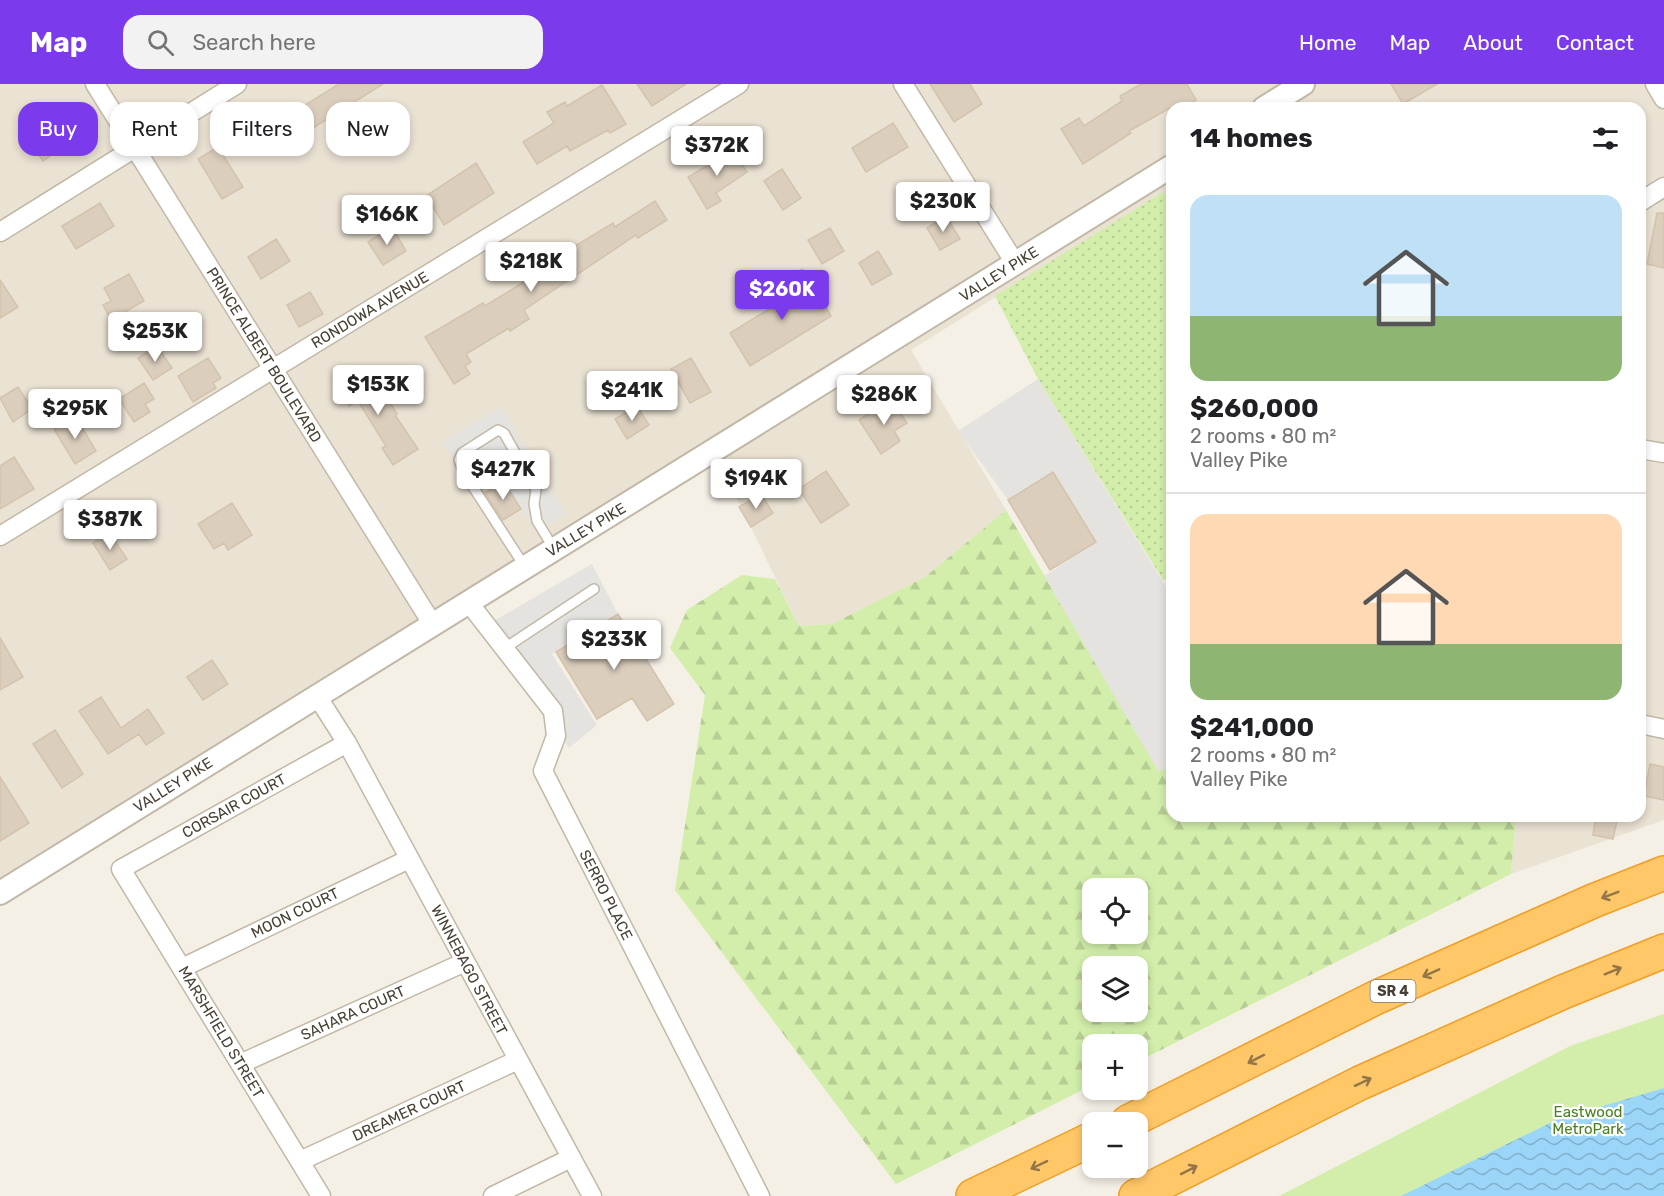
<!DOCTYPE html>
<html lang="en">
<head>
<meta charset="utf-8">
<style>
  :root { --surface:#fff; --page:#f2f2f2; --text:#202124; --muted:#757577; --line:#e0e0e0; --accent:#7c3aed }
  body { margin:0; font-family:Rubik,sans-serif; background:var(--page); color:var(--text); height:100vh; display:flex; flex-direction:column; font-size:22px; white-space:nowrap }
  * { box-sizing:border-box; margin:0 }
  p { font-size:20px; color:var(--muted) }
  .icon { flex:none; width:33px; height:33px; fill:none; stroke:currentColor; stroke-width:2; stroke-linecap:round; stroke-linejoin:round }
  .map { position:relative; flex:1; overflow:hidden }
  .drawer { position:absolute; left:1166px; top:18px; width:480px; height:720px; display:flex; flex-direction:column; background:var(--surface); border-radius:18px; box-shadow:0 3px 9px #0003 }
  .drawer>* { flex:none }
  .top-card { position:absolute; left:18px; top:18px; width:570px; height:54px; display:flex; gap:12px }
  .fabs { position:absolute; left:1082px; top:794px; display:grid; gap:12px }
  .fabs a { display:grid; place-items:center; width:66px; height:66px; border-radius:12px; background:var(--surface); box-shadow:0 3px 9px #0003; font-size:30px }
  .price { position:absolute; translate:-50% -51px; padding:0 14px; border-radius:6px; background:#fff; color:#222; font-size:20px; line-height:39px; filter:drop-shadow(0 2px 3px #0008) }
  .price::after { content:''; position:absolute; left:50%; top:36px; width:18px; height:14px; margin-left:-9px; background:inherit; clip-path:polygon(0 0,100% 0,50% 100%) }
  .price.current { background:var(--accent); color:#fff }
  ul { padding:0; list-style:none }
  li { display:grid; align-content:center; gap:12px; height:318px; padding:0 24px }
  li+li { border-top:2px solid var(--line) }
  li span { display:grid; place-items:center; height:186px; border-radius:18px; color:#555 }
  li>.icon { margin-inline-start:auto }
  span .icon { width:108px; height:108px; fill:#fffc; stroke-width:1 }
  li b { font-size:26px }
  h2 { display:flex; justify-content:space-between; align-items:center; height:72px; padding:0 24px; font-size:26px }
  .tag { padding:0 21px; border-radius:18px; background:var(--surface); box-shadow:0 3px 9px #0003; font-size:21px; line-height:54px }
  .tag.current { background:var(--accent); color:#fff }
  header { display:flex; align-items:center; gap:36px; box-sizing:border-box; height:84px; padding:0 30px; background:var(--accent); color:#fff }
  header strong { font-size:28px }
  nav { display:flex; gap:33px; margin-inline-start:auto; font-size:21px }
  .search { width:420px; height:54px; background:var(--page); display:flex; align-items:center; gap:15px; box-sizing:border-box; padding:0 21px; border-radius:18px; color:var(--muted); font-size:22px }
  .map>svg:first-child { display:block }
  .residential { fill:#eae2d3 }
  .grass { fill:url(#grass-dots) }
  .forest { fill:url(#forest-firs); fill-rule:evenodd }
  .park { fill:#d2eeaa }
  .parking { fill:#e5e3df }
  .water { fill:url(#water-waves) }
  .building { fill:#dbcebd; stroke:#d4c3ac; stroke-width:1.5 }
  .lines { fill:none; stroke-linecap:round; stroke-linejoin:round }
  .service-casing { stroke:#c2b8a7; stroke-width:12 }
  .minor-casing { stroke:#c2b8a7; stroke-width:21 }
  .tertiary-casing { stroke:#c2b8a7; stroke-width:26 }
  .motorway-casing { stroke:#f09e25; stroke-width:36 }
  .service { stroke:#fff; stroke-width:9 }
  .minor { stroke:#fff; stroke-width:18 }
  .tertiary { stroke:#fff; stroke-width:22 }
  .motorway { stroke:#ffc767; stroke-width:33 }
  .oneway { stroke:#927648 }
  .labels { text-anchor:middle; stroke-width:4.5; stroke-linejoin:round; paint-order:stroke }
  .shield { fill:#fff; stroke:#807971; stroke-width:1.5 }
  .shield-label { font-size:14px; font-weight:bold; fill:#494034 }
  .street-label { font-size:15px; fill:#494034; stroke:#fff }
  .park-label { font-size:15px; fill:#498220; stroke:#fff }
</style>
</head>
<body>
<header>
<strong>Map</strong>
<div class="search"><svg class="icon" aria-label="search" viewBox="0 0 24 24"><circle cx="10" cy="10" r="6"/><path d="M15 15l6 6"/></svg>Search here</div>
<nav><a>Home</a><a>Map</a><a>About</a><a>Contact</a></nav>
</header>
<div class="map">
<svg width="1664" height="1112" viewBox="0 0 1664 1112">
  <defs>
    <pattern id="grass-dots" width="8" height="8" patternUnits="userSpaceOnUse" patternTransform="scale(1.5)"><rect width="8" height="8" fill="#d2eeaa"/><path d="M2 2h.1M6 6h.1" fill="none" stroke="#b6cd93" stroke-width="1.8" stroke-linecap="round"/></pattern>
    <pattern id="forest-firs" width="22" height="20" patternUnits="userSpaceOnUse" patternTransform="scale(1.5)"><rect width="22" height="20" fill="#d2eeaa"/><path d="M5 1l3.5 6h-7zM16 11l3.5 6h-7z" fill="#b6cd93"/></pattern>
    <pattern id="water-waves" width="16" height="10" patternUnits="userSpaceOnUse" patternTransform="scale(1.5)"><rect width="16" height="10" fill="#9bd6f9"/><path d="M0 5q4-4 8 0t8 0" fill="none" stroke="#80afca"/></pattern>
  </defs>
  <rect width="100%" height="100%" fill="#f5f0e6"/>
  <path class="residential" d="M0,0h1664v736l-153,54 5,-58h124v-708h-468l-1,97 -8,-13 -252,158 95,160 -81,67 -93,47 -33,2 -85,-174 -714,442z"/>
  <path class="grass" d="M1163,108l8,13v371l-8,4 -125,-201 -43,-83z"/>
  <path class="forest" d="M1006,426l153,261 12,-5 1,50h344l-5,58 -374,188v-18h-45v41l-196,99 -221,-294 30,-195 -35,-47 17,-38 55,-35 33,4 24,47 33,-2 93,-47zM1092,804h45v45h-45zM1092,882h45v45h-45z"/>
  <path class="park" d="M1664,930v182h-385l291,-150z"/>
  <path class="parking" d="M1038,295l133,216v171l-12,6 -115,-196 52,-34 -43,-69 -45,27 -50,-69z
    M501,323l65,107 -30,18 -34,-55 -27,16 -32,-51z
    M592,480l26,50 -66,40 45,71 -28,23 -89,-119z"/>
  <path class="water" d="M1664,1004v108h-263l155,-76z"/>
  <path class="building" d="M339,0h44l-81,51 -13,-20z
    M637,0h49l-34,22z
    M930,0h40l12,20 -28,18z
    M1141,0h46l9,16 -13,8h-13l-41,23 2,2 -48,31 -22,-35 18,-11 5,8 38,-25 -2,-5z
    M1391,0h46l-34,20z
    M602,1l24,39 -16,9 -2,-3 -38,21 -3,-5 -30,18 -14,-22 31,-19 -7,-11 18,-10 2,4z
    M893,39l15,24 -42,25 -14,-24z
    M58,40l12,18 -27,19 -13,-18z
    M218,63l25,40 -21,12 -24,-40z
    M726,65l5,7 4,-2 12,18 -31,21 5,8 -14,8 -19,-32 29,-17 -1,-4z
    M476,79l18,30 -50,32 -18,-29z
    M782,85l19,29 -18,12 -19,-29z
    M655,117l12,19 -29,18 -2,-3 -112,75 5,9 -19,12 -1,-3 -43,26 5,8 -6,4 5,8 -16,10 -29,-47 58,-34 2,3 42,-26 -6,-9 17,-10 2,5 7,-3 66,-40 2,4z
    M100,119l14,23 -38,23 -14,-23z
    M1657,129h7v55l-17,-4z
    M946,132l14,23 -20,11 -13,-22z
    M392,143l14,24 -23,14 -15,-23z
    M830,144l14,23 -22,13 -14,-24z
    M276,155l14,22 -29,18 -13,-22z
    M878,167l14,23 -20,11 -13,-22z
    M802,185l29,47 -81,50 -20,-33 62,-38 -9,-15z
    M129,190l15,27 -33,19 -8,-15 8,-4 -7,-13z
    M0,196l18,27 -18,11z
    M310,208l13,22 -24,13 -12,-22z
    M157,262l15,22 -19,12 -15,-22z
    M208,274l13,20 -8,5 3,5 -23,14 -15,-26z
    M691,274l20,34 -21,11 -19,-34z
    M354,284l19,30 10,-7 14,23 -2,1 23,34 -25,16 -11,-17 4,-2 -28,-45 -9,5 -16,-25z
    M144,299l10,16 -9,5 5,8 -16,10 -15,-23z
    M18,303l14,22 -19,13 -13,-24z
    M891,315l16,24 -13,8 6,10 -19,13 -22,-34z
    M637,322l12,19 -22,14 -12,-20z
    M76,333l20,34 -21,13 -21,-35z
    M14,373l20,32 -34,20v-43z
    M826,387l23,34 -28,18 -22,-34z
    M1053,388l43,70 -46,28 -42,-70z
    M504,398l17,27 -18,11 -18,-27z
    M761,410l12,19 -22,14 -12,-20z
    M232,419l20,32 -24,15 -4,-7 -10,6 -16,-25z
    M109,448l18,27 -17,11 -17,-27z
    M618,530l56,90 -27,17 -15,-23 -35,21 -41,-67z
    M0,554l23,39 -23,13z
    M212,576l16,24 -25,16 -16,-23z
    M101,613l20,31 27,-19 16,24 -18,12 -7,-11 -31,20 -29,-43z
    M55,646l28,44 -21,14 -29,-44z
    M1650,680l14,3v33l-20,-4z
    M0,693l29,46 -29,18z
    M1596,732h22l-5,23 -20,-4z"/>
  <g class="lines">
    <g class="service-casing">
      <path id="service" d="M525,483l-61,-94 -5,-13 3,-7 36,-23 6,3 32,57 -2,14 3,17 17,28
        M505,564l89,-59"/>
    </g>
    <g class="minor-casing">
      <path id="minor" d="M95,0l338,541
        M903,0l112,179
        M1655,0l9,15
        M1640,118l24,-15
        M0,148l237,-148
        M1640,365l24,4
        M0,452l739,-452
        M469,519l84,108 3,25 -13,35 217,425
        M317,612l30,47 245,453
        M1640,640l24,5
        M182,884l227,-109
        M240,980l225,-102
        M300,1077l218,-101
        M321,1112l-200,-327 226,-126
        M493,1112l78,-38"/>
    </g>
    <g class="tertiary-casing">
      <path id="tertiary" d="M1264,24l39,-24
        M0,809l1172,-727"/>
    </g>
    <g class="motorway-casing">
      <path id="motorway" d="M1128,1038l247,-124 218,-97 71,-28
        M973,1112l119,-57
        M1136,1112l224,-113 203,-91 101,-41"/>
    </g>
    <use href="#service" class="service"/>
    <use href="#minor" class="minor"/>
    <use href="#tertiary" class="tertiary"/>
    <use href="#motorway" class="motorway"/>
  </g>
  <defs><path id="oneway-shaft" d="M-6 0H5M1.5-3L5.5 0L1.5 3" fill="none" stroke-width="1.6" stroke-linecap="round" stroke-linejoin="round" transform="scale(1.5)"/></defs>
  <g class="oneway">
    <use href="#oneway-shaft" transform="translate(1610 811) rotate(159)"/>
    <use href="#oneway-shaft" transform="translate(1613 887) rotate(-22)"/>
    <use href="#oneway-shaft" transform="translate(1431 889) rotate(156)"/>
    <use href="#oneway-shaft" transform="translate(1256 975) rotate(153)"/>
    <use href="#oneway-shaft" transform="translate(1363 998) rotate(-25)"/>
    <use href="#oneway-shaft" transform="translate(1039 1081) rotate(154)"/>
    <use href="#oneway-shaft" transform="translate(1189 1086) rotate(-27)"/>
  </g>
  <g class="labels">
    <rect class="shield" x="1370.5" y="896" width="45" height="22" rx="4.5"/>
    <g class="shield-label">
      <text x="1393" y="912">SR 4</text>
    </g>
    <g class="street-label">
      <text transform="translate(999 190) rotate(-32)" y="5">VALLEY PIKE</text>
      <text transform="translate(370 226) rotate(-31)" y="5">RONDOWA AVENUE</text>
      <text transform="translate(264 271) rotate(58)" y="5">PRINCE ALBERT BOULEVARD</text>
      <text transform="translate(586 446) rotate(-31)" y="5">VALLEY PIKE</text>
      <text transform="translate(173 701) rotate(-32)" y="5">VALLEY PIKE</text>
      <text transform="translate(234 722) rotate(-29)" y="5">CORSAIR COURT</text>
      <text transform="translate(606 811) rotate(63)" y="5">SERRO PLACE</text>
      <text transform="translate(295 829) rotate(-26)" y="5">MOON COURT</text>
      <text transform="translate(469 886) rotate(62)" y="5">WINNEBAGO STREET</text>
      <text transform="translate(353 929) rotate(-24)" y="5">SAHARA COURT</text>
      <text transform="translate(221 948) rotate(59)" y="5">MARSHFIELD STREET</text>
      <text transform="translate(409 1027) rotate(-25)" y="5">DREAMER COURT</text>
    </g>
    <g class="park-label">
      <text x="1588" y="1033">Eastwood<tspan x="1588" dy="17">MetroPark</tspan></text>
    </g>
  </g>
</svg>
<div class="fabs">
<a><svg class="icon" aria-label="locate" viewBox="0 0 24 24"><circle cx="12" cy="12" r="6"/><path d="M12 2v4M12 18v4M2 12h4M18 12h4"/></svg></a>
<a><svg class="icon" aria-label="layers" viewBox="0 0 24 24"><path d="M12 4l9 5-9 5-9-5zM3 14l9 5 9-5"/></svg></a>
<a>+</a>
<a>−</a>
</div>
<b class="price" style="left:717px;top:93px">$372K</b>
<b class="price" style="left:943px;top:149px">$230K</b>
<b class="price" style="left:387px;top:162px">$166K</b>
<b class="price" style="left:531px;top:209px">$218K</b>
<b class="price current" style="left:782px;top:237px">$260K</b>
<b class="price" style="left:155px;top:279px">$253K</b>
<b class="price" style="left:378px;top:332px">$153K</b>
<b class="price" style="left:632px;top:338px">$241K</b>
<b class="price" style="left:884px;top:342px">$286K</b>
<b class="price" style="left:75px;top:356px">$295K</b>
<b class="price" style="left:503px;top:417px">$427K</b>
<b class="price" style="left:756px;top:426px">$194K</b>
<b class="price" style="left:110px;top:467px">$387K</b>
<b class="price" style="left:614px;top:587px">$233K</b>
<div class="top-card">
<a class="tag current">Buy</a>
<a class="tag">Rent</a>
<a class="tag">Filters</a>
<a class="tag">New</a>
</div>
<section class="drawer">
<h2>14 homes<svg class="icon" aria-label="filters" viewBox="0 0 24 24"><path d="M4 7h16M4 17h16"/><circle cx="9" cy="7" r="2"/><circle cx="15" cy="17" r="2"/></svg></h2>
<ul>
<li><span style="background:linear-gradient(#bfe0f5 65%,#8fb573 0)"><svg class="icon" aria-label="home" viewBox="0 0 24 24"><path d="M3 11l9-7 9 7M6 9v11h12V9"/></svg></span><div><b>$260,000</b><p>2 rooms · 80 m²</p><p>Valley Pike</p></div></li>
<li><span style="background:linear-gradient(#ffd9b3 70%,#8fb573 0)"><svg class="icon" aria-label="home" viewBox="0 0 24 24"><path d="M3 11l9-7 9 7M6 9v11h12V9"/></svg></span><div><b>$241,000</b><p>2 rooms · 80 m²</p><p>Valley Pike</p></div></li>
</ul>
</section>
</div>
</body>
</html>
